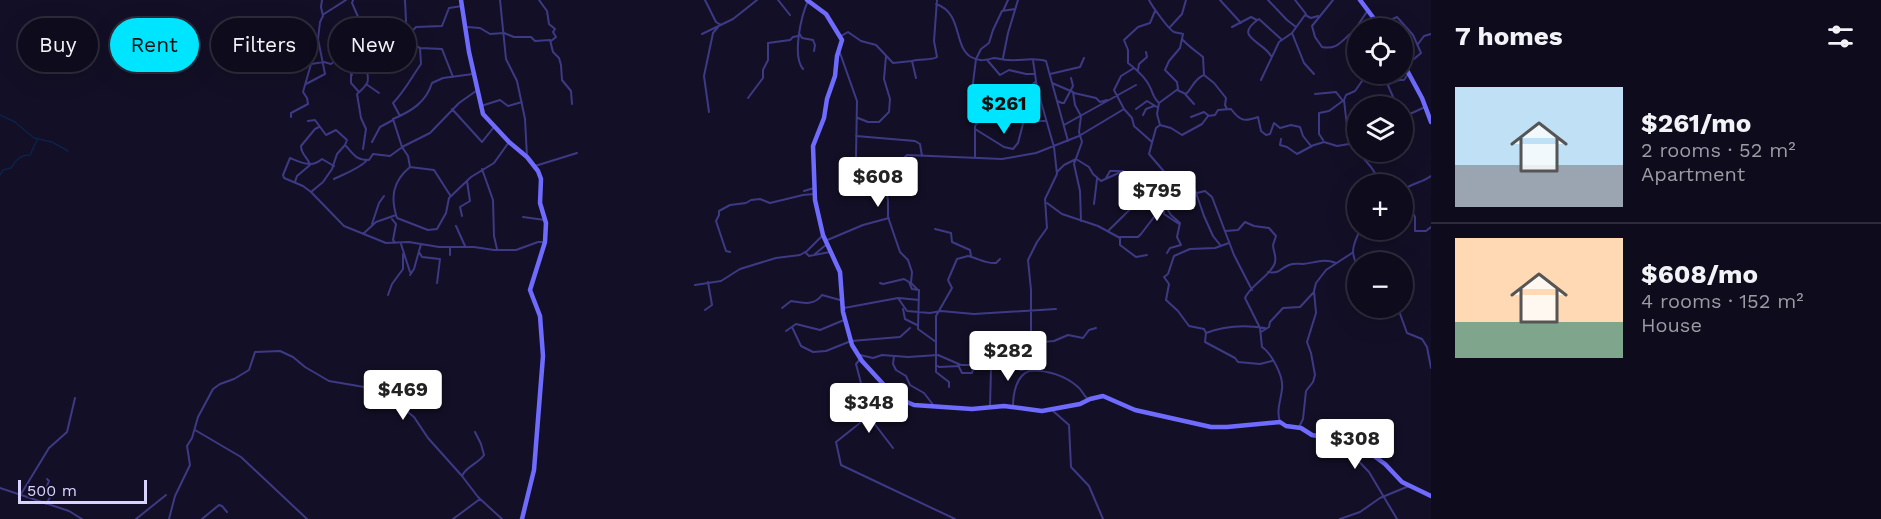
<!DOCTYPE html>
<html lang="en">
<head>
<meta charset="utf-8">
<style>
  :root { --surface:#0e0b1c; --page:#1c1929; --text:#f1f3f6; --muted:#9b9ba3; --line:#2e2b3b; --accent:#00e5ff }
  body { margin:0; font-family:"Work Sans",sans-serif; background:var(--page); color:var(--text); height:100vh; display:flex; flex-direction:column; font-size:22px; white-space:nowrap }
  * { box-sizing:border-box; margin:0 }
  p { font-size:20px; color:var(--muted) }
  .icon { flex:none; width:33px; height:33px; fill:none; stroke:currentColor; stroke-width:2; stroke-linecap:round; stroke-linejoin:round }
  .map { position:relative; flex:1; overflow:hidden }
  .panel { display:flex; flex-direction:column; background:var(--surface); width:450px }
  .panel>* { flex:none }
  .banner { position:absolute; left:18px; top:18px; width:570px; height:54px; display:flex; gap:12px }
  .buttons { position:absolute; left:1347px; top:18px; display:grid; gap:12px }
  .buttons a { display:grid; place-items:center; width:66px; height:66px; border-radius:50%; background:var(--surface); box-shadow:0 6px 24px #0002,0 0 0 2px var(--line); font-size:30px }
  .scale { position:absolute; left:18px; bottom:15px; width:129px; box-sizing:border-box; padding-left:6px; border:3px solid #d9d4ff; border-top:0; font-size:16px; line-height:21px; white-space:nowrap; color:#d9d4ff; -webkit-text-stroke:4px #130f26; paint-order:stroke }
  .price { position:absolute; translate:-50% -51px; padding:0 14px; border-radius:6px; background:#fff; color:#222; font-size:20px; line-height:39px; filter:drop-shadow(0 2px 3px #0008) }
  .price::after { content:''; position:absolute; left:50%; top:36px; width:18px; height:14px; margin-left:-9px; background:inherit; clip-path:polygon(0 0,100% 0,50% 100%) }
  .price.on { background:var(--accent); color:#111 }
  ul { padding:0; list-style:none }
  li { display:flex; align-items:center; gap:18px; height:150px; padding:0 24px }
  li+li { border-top:2px solid var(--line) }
  li span { display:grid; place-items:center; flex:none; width:168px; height:120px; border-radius:0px; color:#555 }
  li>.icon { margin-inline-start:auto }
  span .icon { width:72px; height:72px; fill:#fffc; stroke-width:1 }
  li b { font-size:26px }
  h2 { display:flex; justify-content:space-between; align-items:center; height:72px; padding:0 24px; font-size:26px }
  .tag { padding:0 21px; border-radius:27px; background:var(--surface); box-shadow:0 6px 24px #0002,0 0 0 2px var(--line); font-size:21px; line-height:54px }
  .tag.on { background:var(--accent); color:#111 }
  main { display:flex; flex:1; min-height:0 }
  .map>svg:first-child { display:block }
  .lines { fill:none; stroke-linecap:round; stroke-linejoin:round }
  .stream { stroke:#0c2248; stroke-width:1.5 }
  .street { stroke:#3d3a85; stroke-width:2 }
  .secondary { stroke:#6f6bff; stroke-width:4.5 }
</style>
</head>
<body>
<main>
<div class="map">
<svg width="1431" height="519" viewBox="0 0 1431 519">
  <rect width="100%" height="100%" fill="#130f26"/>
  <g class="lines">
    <path class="stream" d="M0,115l15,7 19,16 18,4 16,9
      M0,175l3,-5 8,-2c5,-8 9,-13 19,-13l7,-15"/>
    <path class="street" d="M353,0l-1,3 14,32 -7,8 -1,17 -7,11v12l8,9
      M405,0l2,41 13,7 22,1 11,28
      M500,0l6,59 11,22 8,38 2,38
      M539,0l8,11 2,13 6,5 -2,3 3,5 -5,4
      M705,0l11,22 5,3
      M778,0l12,15
      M1149,0c3,6 20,30 25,32 3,1 6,1 9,2l-3,14 -11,13 -4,9 12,12 1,7 -19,14 -2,11 3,11 11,3 11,7 20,-11 6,-8 7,-1 3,-5 13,-1c9,12 13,13 27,8l3,14 5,4 4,-1 4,-11 6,5 11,-3 9,2 3,9 8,10 13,-4 13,4 12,-2
      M1220,0l21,23
      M1268,0l19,20 9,7
      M1295,0l11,14
      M1333,0l-21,26 3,11 7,10c14,3 19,-5 28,-13h7
      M936,4c27,9 17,42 35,53 9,5 14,3 23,1 4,0 9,2 14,2 13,1 25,-3 38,1l22,80
      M1003,11l5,-11
      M1155,11l-5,12 -12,4 -14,13 4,10v13c8,6 19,16 23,26 2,6 3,9 7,13
      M324,14l22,-14
      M1380,25l17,-8 16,18 8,18 -7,6 -10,3
      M467,27l13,1 10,6 14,-1 10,4h17l4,4 15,-1 3,12 6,6 2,7 1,15 9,11 1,13
      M1170,27l12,-13 4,-14
      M1232,27l19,-10 6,3
      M799,33l3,5 11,2 2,5 -1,6
      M1292,33l12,30 10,11
      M1357,33l-1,-5 12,-18
      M702,34l31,-15 24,-19
      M841,36l7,-4 13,9 15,4 17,18 19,-2 4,17
      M1418,44l6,-8 7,-2
      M840,53l17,48 -1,56 6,9 21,8
      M1271,56c-8,-15 -39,-19 -12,-37l22,20
      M1003,58l5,-25 10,-33
      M912,61c8,-3 19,0 25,-4l-3,-16 3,-41
      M988,61l12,14 9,-5 17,4h8
      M1134,68l-13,8 -7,14 10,19 8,9 2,8 18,16
      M803,69c-11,-13 -2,-53 5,-68
      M1138,70l1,-6 8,-7 -1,-5
      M1050,74l30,-7 4,-9
      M1383,74l14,32
      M1204,75l10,8 12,15 -1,7 2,4
      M1261,80l18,-38 13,-9 13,-18 6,3 7,-2
      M1052,83l21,9 2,13 6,11 -2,16 3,10 -8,22 6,27 1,30
      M306,84l19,-10 -7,-35 2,-17 3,-6 -2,-9 1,-7
      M366,84l13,9
      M1389,84l10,-4h5l4,-6
      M1177,90l9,4c7,-7 8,-15 18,-19l-1,-18c-8,-7 -14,-10 -21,-18
      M476,91l-17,12 -29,30 -28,14 6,9 2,11c-17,14 -20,30 -13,51l31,12 9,-1 9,-16 3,-15 22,-21 23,-14 15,-21
      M1074,93l22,5 4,4 7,-2
      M1185,94l9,10
      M1315,94l21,-2 7,9
      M748,98l15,-20v-8l5,-10v-17l22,-3 3,-3 5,-1
      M1057,101l5,2h2l9,-17 -2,-8
      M1021,105l5,-3c0,-9 3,-15 10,-21
      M481,106l19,-6 8,6 14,-4
      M452,109l30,33 12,-15
      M1136,109l11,-8 10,6
      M709,112l-5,-36 9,-43 5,-6
      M1402,113h10l13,-6
      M1028,115l7,-15 -5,-12
      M1143,115l3,-6 8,-3
      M400,116l-7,-13c12,-12 18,-25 28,-39l-1,-16
      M291,117v-4l17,-9 -1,-6 -4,-6 8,-28 13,-2 7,2 4,-3c9,2 12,5 17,14
      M1191,117l13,-5 5,4
      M858,118l10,4h11l10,-10 1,-13 -6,-20 2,-23
      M308,121l7,-1 11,15 10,-5 11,10 -2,5 -8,9 -5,15 -9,13 -12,10
      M976,124l-3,-41 3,-24 5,-10 8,-6 4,-13 9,-19 13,-2
      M1064,125l72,-40
      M1160,125l-4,3 -7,26 18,21 10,7 14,5 4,3 9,26 9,20 8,10
      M975,129l29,18 9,2 5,-6 6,-23
      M856,136l59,5 5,3 2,12
      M1281,139l-1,6 7,2 10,7 15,-8
      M1323,140l-4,-6v-21l10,-2 15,-11
      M372,142l8,-15 13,-7
      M346,146c8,9 10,14 23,14l4,-6 17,2 11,-8
      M402,147l-9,-28c19,-8 33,-17 39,-36l11,-5 30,-4
      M363,149l3,-20 -5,-11 -4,-24c15,-13 11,-13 9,-30l21,-5 4,-13 10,-3 15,-16 26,-1 7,-18 13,-2
      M1358,151l-9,-7 -5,-44 2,-5 9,-4 12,-17
      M1358,152l13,15 11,17
      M975,157v-31l7,-9h5l14,4h45
      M334,166l-12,-7c-10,9 -20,4 -32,-1l-7,17 1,3 19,8 8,6 33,34 42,17 23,-1 30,5h35l20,3h22l22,-8h7
      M535,166l42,-13
      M410,167l24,3 16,25
      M482,169l11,31 1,36 3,13
      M1057,172l7,-7 12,-6 13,8 4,7 8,7 22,-10 13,15 3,-2 4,-7 11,4 9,-4
      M1106,178l4,-7h10
      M334,179c10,-5 27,-11 33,-19
      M295,182l2,-6 13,-11c-2,-8 -9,-10 -9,-19l14,-17 4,-2
      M804,191l10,-3
      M1402,191c9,-8 20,-8 29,-15
      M1197,193l8,-2 7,6 22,58 18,35
      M1402,194l13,23v14h11l5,-4
      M1047,203l15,11 36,12 22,12v7l16,12 11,-2
      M1094,204l3,-25
      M1164,204l7,11 9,8 -3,14 4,8 -11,3 -3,5
      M1164,206v8l15,10
      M462,216l-2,-9 10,-6 -3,-20
      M523,217l22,3
      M392,219l4,5 -3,16 2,3
      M372,224l7,-21 5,-7
      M456,226l9,20
      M935,229l16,4 1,9 18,8 1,6
      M1108,231l58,-57
      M1225,231l13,-1 7,-8 9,4 15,2 7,8c-1,3 -2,6 -3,9 0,7 5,13 1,20 -7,13 -23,20 -29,33l15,30 2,19c9,6 22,29 20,42 -1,11 -6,21 -2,33
      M363,234l13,-12 20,-7
      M1120,237h18l3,-3 23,-30 2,-10 10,-12
      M825,241l38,-16 26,-7
      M1229,243l-14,5 -25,1 -16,7 -6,18 -4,3 5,7 -3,16 12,11 11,15 15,3 2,4 -1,9 30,16 3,4 22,2 12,-3
      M401,244l9,28
      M419,252l3,5 18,2 -3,24
      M730,252l-4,-1 -10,-30 3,-6v-4l11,-6 16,-2 5,-3 9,-1 10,4 33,-8 11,-1
      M805,252l4,4 21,-4
      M815,254l12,-10
      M450,255v-8
      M1358,267c-9,-16 -4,-23 2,-37
      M1268,272c12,2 11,-3 21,-7 5,-2 9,-1 14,-1 12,-1 20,-6 33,-1
      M410,275l4,-6 7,-25
      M880,283l3,1 21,-5 5,3 3,7 7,1 -1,39 18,13
      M695,285l26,-4 19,-12 36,-11 24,-3 7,-4 16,-16
      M917,289l-6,-6 1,-11 -4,-12 -8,-8 -12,-35v-17l-6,-25 8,-3 17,-17 95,4 34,-6 43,-17 45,-27
      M388,295l4,-11 11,-15v-15
      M899,298l20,2
      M782,308l9,-7c12,2 23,5 31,-6l18,5
      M844,308l54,-10 9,13 23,2 11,-2 33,3 82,-5
      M1396,308l3,3 8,22 15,6 5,8 4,21
      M903,309l2,10 12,6
      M705,310l7,-5 -4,-23
      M792,327l9,19 12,6 13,-1 25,-10 49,-4 10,-9
      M786,331l10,-7 24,6 24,-10
      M1261,332l8,-5 1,-5 13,-14 17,-1 14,-15
      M1206,333c18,-7 40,-8 59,-5
      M1031,346l11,-4 12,-1 14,-6 15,3 6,-8 7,-2
      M860,355l13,3 9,-3 26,2 30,-2 23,10h47l13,5 10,-2v-78l-3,-30 9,-18 10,-14 -2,-29 12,-25 -3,-27 -17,-59 -4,-28
      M894,356l-1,8 3,6 10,6 4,9 14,8 10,13
      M861,358l-5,6 14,54 23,30
      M936,365l3,2 20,-1
      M958,365l4,8h10l2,-7
      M1029,371c17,-2 37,5 49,16 4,3 5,8 9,11
      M949,387v-5l-13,-10v-56l16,-28 -4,-8 9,-21 11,-3c10,2 17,8 28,7l4,-4
      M890,392l-15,19 -39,31 5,23 114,54
      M990,407l1,-39
      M1013,407c0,-13 3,-31 16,-36
      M1052,410l17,15 2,42 18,19 14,33
      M1299,427l4,-8 3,-28 7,-9 2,-7 -4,-22 -4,-11 9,-29 -2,-22 2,-8 10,-13 26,-17
      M195,430l46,27 66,62
      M1344,441l3,8 22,23 28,47
      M462,476c4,-10 16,-12 22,-21l-3,-11 -6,-12
      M0,488l69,23 13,8
      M21,494l28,-46 18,-16 8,-34
      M46,504l8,-13 -7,-5 2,-5 -2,-2
      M136,519l30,-24
      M169,519l6,-23 15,-31 -3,-19 5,-8 6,-21 15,-28 7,-5 14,-5 15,-9 6,-18 25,-1 13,6 12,10 24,14 41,7 21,10 23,19 14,21 34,38 16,21 24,22
      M202,519l17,-14 3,1 5,6
      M453,519l27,-20
      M1340,519l20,-7 20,-14 29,-12"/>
    <path class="secondary" d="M461,0l8,52 14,62 26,28 18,15 11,14 3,8 -1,24 6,20 -1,19 -15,48 10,26 3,40 -9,114 -12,49
      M807,0l19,14 16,26 -5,16 -2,20 -8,23 -3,19 -11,28 2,54 8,35 17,37 3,40 9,33 10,16 33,36 19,8 58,4 32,-3 38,5 38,-7 10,-5 13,-3 32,14 76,17h16l53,-5 6,4 15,2 11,7 44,8 29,21 17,18 29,14
      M1360,0l21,28
      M1402,61l20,37 9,24"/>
  </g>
</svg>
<div class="buttons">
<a><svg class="icon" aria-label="locate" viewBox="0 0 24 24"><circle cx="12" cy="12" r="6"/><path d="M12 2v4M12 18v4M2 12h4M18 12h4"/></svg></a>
<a><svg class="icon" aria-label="layers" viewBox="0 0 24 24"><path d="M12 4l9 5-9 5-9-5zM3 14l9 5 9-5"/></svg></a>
<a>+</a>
<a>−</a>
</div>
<div class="scale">500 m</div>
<b class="price on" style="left:1004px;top:135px">$261</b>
<b class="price" style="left:878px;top:208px">$608</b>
<b class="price" style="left:1157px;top:222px">$795</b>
<b class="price" style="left:1008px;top:382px">$282</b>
<b class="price" style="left:403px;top:421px">$469</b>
<b class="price" style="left:869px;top:434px">$348</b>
<b class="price" style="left:1355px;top:470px">$308</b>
<div class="banner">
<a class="tag">Buy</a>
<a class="tag on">Rent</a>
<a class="tag">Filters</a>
<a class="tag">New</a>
</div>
</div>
<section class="panel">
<h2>7 homes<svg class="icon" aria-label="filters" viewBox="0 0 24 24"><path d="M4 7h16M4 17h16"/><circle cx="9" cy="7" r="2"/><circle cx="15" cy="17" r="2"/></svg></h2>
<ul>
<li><span style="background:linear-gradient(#bfe0f5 65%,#9aa5b1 0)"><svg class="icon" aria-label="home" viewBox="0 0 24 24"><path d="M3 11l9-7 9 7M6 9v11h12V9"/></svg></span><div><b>$261/mo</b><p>2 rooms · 52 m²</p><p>Apartment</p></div></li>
<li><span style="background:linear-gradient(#ffd9b3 70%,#7fa58c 0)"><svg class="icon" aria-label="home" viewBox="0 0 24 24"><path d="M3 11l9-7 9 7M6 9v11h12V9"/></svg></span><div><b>$608/mo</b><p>4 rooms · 152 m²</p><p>House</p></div></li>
</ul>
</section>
</main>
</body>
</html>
